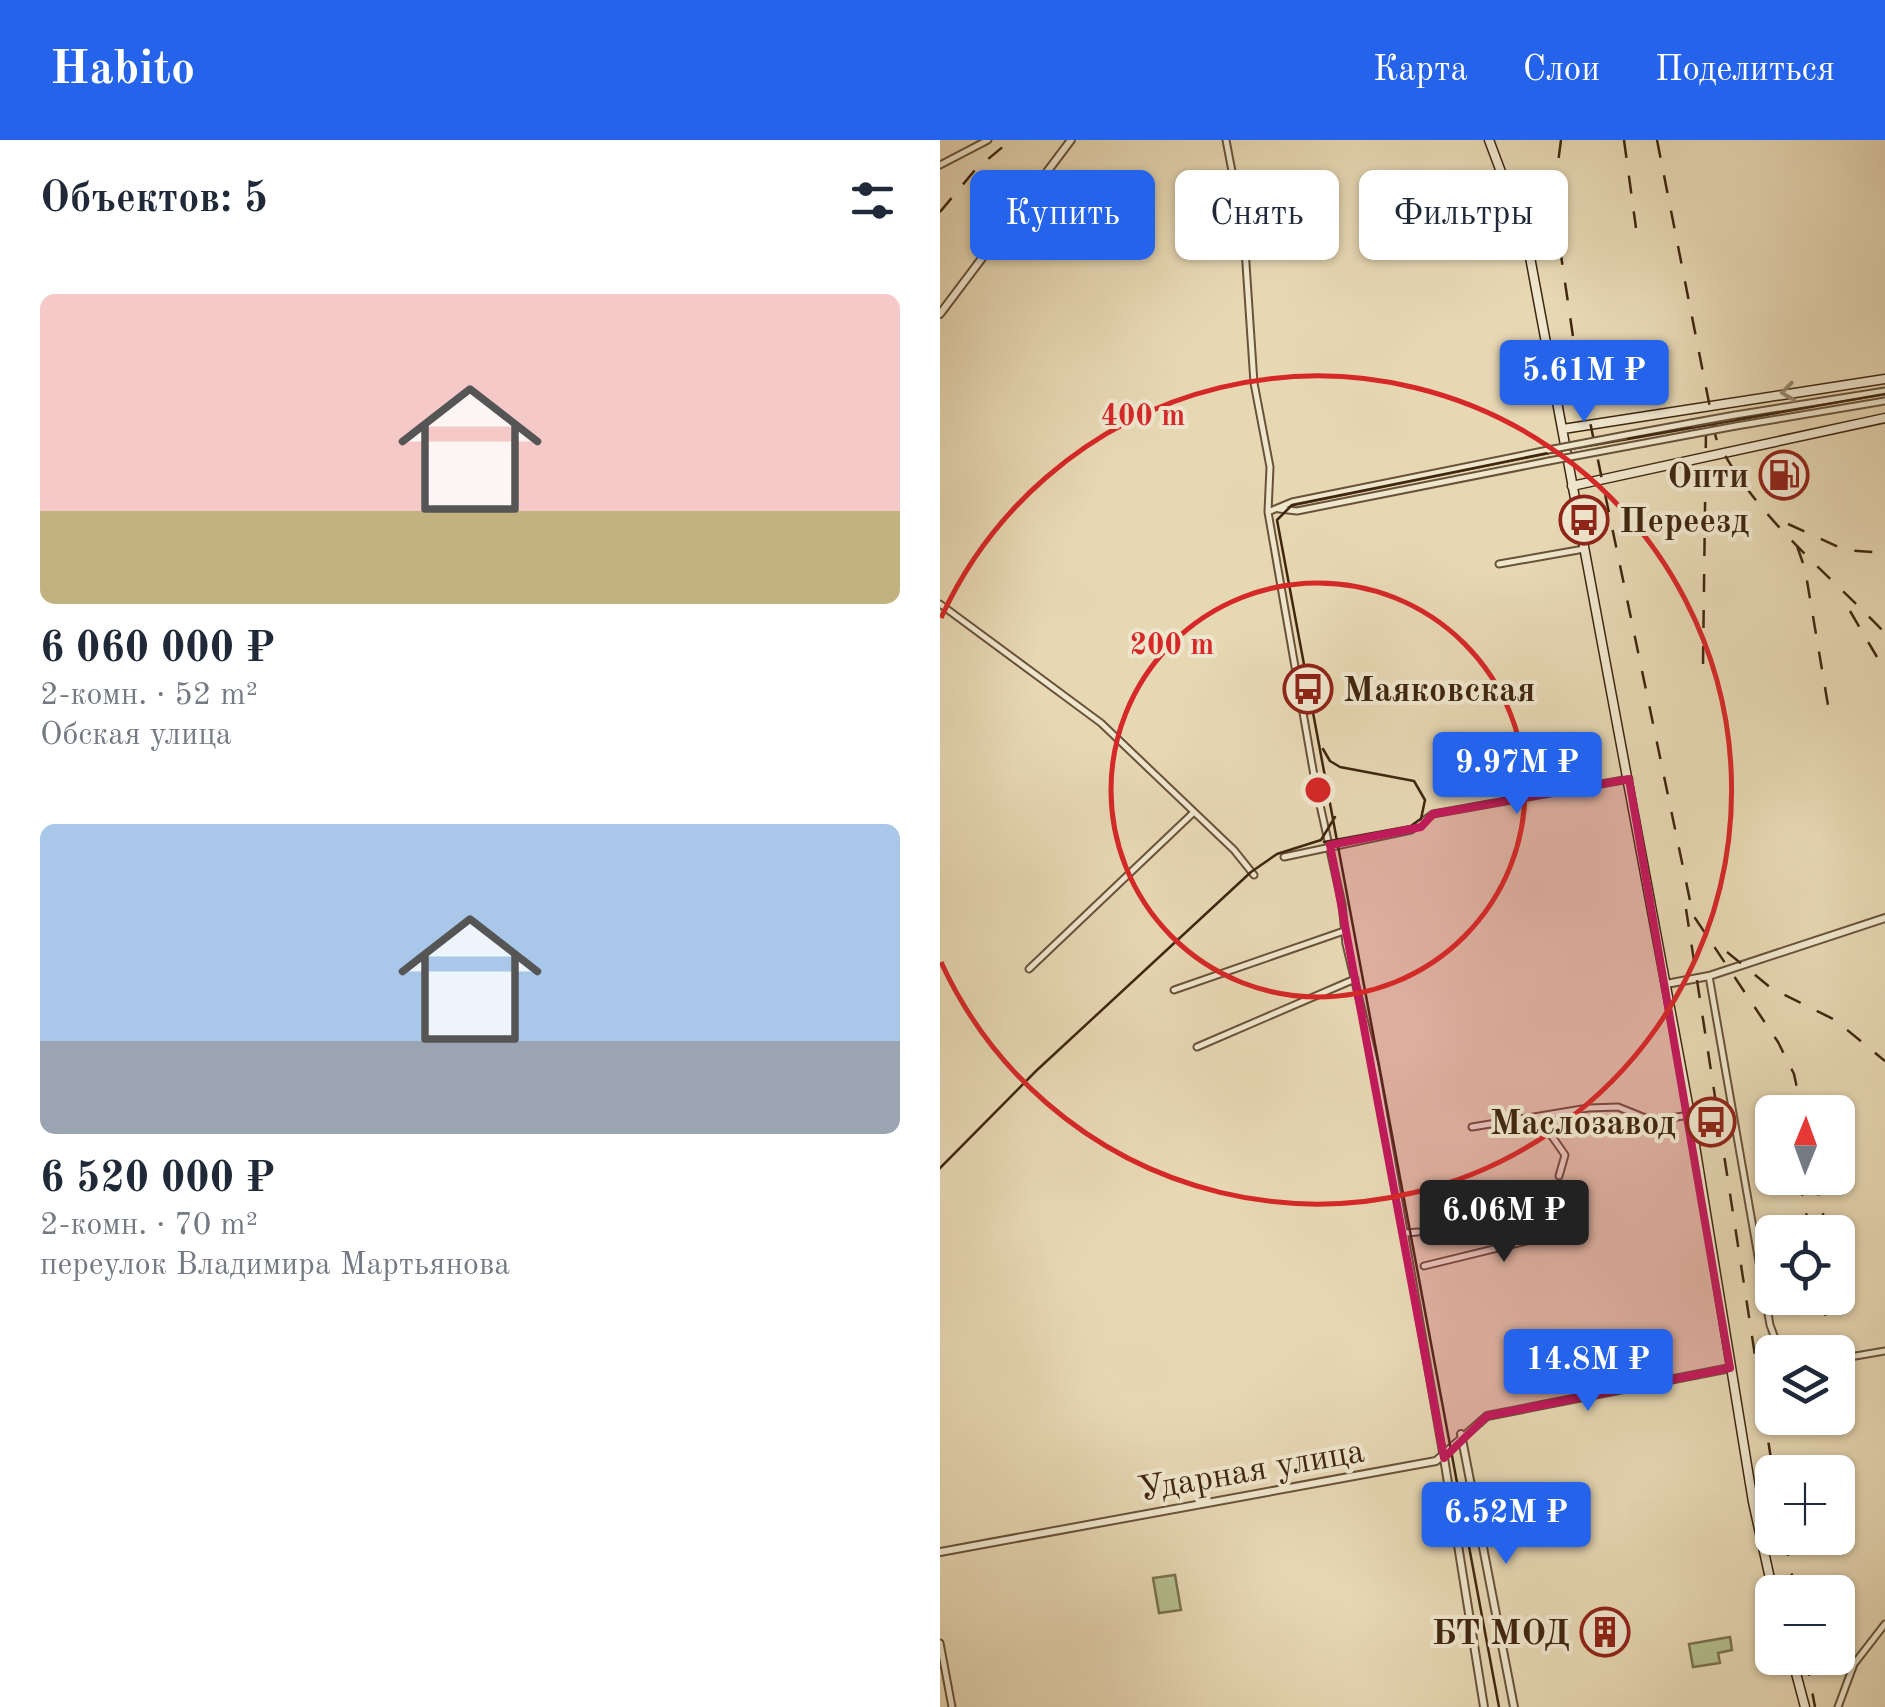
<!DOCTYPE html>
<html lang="ru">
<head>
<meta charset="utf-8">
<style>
  :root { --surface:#fff; --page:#f2f2f3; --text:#1f2937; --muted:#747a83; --accent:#2563eb }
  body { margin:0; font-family:"Old Standard TT",serif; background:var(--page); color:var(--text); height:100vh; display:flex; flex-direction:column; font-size:38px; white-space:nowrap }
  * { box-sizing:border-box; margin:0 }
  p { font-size:32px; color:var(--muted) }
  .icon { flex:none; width:55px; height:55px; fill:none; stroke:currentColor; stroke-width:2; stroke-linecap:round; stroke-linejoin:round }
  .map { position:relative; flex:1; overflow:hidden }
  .details { display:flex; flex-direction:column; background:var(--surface); width:940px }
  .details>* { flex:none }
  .hud { position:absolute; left:30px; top:30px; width:765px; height:90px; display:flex; gap:20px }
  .needle { width:65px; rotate:1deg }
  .buttons { position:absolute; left:815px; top:955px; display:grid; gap:20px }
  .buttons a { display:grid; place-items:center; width:100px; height:100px; border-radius:15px; background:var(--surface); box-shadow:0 2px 8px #0004; font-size:50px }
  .price { position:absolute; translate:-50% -85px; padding:0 22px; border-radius:10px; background:var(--accent); color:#fff; font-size:32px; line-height:65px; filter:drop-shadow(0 2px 5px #0008) }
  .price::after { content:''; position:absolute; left:50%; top:60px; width:30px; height:22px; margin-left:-15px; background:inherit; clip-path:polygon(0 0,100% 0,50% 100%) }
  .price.selected { background:#222; color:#fff }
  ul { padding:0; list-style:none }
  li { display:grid; align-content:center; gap:20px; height:530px; padding:0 40px }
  li span { display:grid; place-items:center; height:310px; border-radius:15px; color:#555 }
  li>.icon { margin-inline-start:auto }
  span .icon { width:180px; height:180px; fill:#fffc; stroke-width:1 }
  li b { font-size:42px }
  h2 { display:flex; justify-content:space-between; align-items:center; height:120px; padding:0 40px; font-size:42px }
  .pill { padding:0 35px; border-radius:15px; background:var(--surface); box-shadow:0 2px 8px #0004; font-size:35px; line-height:90px }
  .pill.selected { background:var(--accent); color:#fff }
  header { display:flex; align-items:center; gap:60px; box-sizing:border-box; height:140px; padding:0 50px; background:var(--accent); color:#fff }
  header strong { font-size:48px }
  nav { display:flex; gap:55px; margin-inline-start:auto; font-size:35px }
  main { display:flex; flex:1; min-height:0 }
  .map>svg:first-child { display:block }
  .green { fill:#b4bf8e; stroke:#7a724e; stroke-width:2.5 }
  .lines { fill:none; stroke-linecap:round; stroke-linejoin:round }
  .minor-casing { stroke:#695238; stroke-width:9 }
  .tertiary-casing { stroke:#695238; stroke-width:10 }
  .secondary-casing { stroke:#3f260e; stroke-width:11 }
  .minor { stroke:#efe6ce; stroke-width:5 }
  .tertiary { stroke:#efe6ce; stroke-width:6 }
  .secondary { stroke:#efe6ce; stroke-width:8 }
  .tram { stroke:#3f260e; stroke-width:2.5 }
  .rail { stroke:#3f260e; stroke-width:2.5; stroke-dasharray:18 18; stroke-linecap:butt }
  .minor-bridge-casing { stroke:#695238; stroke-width:9; stroke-linecap:butt }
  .minor-bridge { stroke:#efe6ce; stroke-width:5 }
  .oneway { stroke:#97866e }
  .marked { fill:#c2185b; fill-opacity:0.2; stroke:#c2185b; stroke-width:8; stroke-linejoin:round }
  .ring { fill:none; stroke:#d62828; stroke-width:5 }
  .labels { text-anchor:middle; stroke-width:8; stroke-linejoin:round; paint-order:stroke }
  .poi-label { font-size:35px; font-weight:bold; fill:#3f260e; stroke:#efe6ce; text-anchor:end }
  .street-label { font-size:35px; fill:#3f260e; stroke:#efe6ce }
  .centre { fill:#d62828; stroke:#efe6ce; stroke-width:5 }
  .ring-label { font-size:30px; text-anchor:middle; font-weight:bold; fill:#d62828; stroke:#efe6ce; stroke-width:8; stroke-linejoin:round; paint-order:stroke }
</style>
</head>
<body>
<header>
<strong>Habito</strong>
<nav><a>Карта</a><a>Слои</a><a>Поделиться</a></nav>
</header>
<main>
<section class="details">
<h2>Объектов: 5<svg class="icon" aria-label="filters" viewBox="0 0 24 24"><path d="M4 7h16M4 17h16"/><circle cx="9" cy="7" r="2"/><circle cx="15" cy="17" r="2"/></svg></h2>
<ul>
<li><span style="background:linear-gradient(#f6c9c9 70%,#c2b280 0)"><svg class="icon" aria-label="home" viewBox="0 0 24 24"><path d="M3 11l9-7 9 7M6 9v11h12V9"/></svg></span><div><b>6 060 000 ₽</b><p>2-комн. · 52 m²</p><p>Обская улица</p></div></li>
<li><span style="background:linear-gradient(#a9c7e8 70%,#9aa5b1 0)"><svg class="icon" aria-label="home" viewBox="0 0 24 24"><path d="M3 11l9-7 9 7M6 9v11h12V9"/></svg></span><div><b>6 520 000 ₽</b><p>2-комн. · 70 m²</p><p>переулок Владимира Мартьянова</p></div></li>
</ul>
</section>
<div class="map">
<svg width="945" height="1567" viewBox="0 0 945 1567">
  <rect width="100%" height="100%" fill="#e7d8b4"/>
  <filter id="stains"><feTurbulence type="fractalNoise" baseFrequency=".002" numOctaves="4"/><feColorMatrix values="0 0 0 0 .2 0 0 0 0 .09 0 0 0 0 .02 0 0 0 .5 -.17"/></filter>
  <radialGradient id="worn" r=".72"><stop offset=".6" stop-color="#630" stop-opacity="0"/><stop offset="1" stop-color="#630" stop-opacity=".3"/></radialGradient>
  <path class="green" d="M235,1435l6,35 -22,3 -6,-35z
    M790,1497l2,13 -14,3 2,10 -27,4 -4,-23z"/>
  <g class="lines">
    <g class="minor-casing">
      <path id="minor" d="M286,0l18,94 10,149 16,84 -2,45 48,275 26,117 4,40 29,121 68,390
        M0,25l48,-25
        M795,275l150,-24
        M796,286l149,-25
        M686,295l65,-12
        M689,306l64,-12
        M339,369l18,2 252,-50
        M328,372l24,-10 256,-52
        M559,424l85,-15
        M0,464l161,119 133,127 20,25
        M344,717l127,-27 22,-16 196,-35
        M89,829l164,-156
        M769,836l61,349 10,27
        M234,850l170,-59
        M257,907l158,-68
        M606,976l3,16 16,23 -6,21
        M532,987l116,-19 30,-1 35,14 36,-6
        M466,1093l12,-1
        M484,1126l123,-30 31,1
        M898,1219l47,-8
        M0,1503l12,64
        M898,1567l16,-43 31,-40"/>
    </g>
    <g class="tertiary-casing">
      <path id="tertiary" d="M0,174l131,-174
        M726,844l43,-8 176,-58
        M521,1294l53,273
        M504,1318l40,249
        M0,1412l496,-91 51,-45 243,-48"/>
    </g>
    <g class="secondary-casing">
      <path id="secondary" d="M549,0l38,101 163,874 63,387 20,90
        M623,289l322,-50
        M632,346l313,-68
        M852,1518l13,49"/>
    </g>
    <use href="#minor" class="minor"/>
    <use href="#tertiary" class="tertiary"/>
    <use href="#secondary" class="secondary"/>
    <path class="tram" d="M383,609l7,12 10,6 74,14 11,19 -4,19 -10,7 -87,16
      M0,1028l96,-97 215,-199 26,-18 44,-14 14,-23
      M559,1567l-222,-1187 15,-15 256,-52 337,-59"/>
    <path class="rail" d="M621,0l-8,61 22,149 118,565 85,127 16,32 8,38
      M684,0l12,88
      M717,0l59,298c36,76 112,135 169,195
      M0,72l35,-42 36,-30
      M848,384l57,26 40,3
      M857,406l8,23 25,148
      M910,471l27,46
      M763,524l3,-233
      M746,769l87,563
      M787,812l44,36 64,32 50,41
      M859,1038l11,54
      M875,1038l12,54
      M882,1158l5,25
      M845,1398l10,54
      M866,1518l9,49"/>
    <g class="minor-bridge-casing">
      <path id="minor-bridge" d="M751,283l44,-8
        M753,294l43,-8
        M608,310l78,-15
        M609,321l80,-15"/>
    </g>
    <use href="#minor-bridge" class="minor-bridge"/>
  </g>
  <defs><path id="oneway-chevron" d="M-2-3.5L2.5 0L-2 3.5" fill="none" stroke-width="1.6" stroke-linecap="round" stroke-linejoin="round" transform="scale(2.5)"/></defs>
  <use class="oneway" href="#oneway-chevron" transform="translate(848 252) rotate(172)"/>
  <path class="marked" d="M689,639l101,589 -243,48 -43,42 -114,-613 91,-18 12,-13z"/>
  <g class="ring">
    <circle cx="378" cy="650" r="207"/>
    <path d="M1 478A414 414 0 1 1 1 822"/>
  </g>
  <defs>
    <g id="fuel-ring" transform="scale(2.5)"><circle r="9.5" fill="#efe6ce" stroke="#8f2418" stroke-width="1.5"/><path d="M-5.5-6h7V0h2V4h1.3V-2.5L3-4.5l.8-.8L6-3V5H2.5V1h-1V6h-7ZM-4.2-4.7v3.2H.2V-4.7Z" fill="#8f2418"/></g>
    <g id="bus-ring" transform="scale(2.5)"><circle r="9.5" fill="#efe6ce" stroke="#8f2418" stroke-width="1.5"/><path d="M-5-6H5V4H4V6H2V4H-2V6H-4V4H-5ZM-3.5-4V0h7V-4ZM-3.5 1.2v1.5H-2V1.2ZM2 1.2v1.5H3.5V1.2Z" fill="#8f2418"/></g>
    <g id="building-ring" transform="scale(2.5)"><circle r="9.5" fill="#efe6ce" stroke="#8f2418" stroke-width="1.5"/><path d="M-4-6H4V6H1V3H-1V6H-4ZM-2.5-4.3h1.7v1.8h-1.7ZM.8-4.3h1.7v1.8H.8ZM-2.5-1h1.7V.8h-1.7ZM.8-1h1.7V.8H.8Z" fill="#8f2418"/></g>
  </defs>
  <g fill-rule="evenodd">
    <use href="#fuel-ring" x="844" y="335"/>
    <use href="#bus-ring" x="644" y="380"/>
    <use href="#bus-ring" x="368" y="549"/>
    <use href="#bus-ring" x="771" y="982"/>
    <use href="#building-ring" x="665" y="1492"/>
  </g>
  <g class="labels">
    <g class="poi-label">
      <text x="809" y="347">Опти</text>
      <text x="679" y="392" text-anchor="start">Переезд</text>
      <text x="403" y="561" text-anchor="start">Маяковская</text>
      <text x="736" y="994">Маслозавод</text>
      <text x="630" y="1504">БТ МОД</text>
    </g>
    <g class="street-label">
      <text transform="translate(311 1329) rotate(-10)" y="12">Ударная улица</text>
    </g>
  </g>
  <circle cx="378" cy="650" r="15" class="centre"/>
  <g class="ring-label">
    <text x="203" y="285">400 m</text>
    <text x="232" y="514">200 m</text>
  </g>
  <rect width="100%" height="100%" filter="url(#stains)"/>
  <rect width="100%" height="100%" fill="url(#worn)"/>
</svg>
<div class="buttons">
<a><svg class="needle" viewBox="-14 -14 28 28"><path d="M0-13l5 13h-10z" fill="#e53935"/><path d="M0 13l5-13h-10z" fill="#747a83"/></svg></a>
<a><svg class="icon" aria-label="locate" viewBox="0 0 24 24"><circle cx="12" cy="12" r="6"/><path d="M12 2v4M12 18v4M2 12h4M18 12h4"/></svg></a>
<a><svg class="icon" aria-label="layers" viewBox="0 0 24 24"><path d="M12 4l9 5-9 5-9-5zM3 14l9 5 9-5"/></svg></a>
<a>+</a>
<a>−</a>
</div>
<b class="price" style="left:644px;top:285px">5.61M ₽</b>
<b class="price" style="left:577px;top:677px">9.97M ₽</b>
<b class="price selected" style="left:564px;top:1125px">6.06M ₽</b>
<b class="price" style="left:648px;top:1274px">14.8M ₽</b>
<b class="price" style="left:566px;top:1427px">6.52M ₽</b>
<div class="hud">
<a class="pill selected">Купить</a>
<a class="pill">Снять</a>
<a class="pill">Фильтры</a>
</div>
</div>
</main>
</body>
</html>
